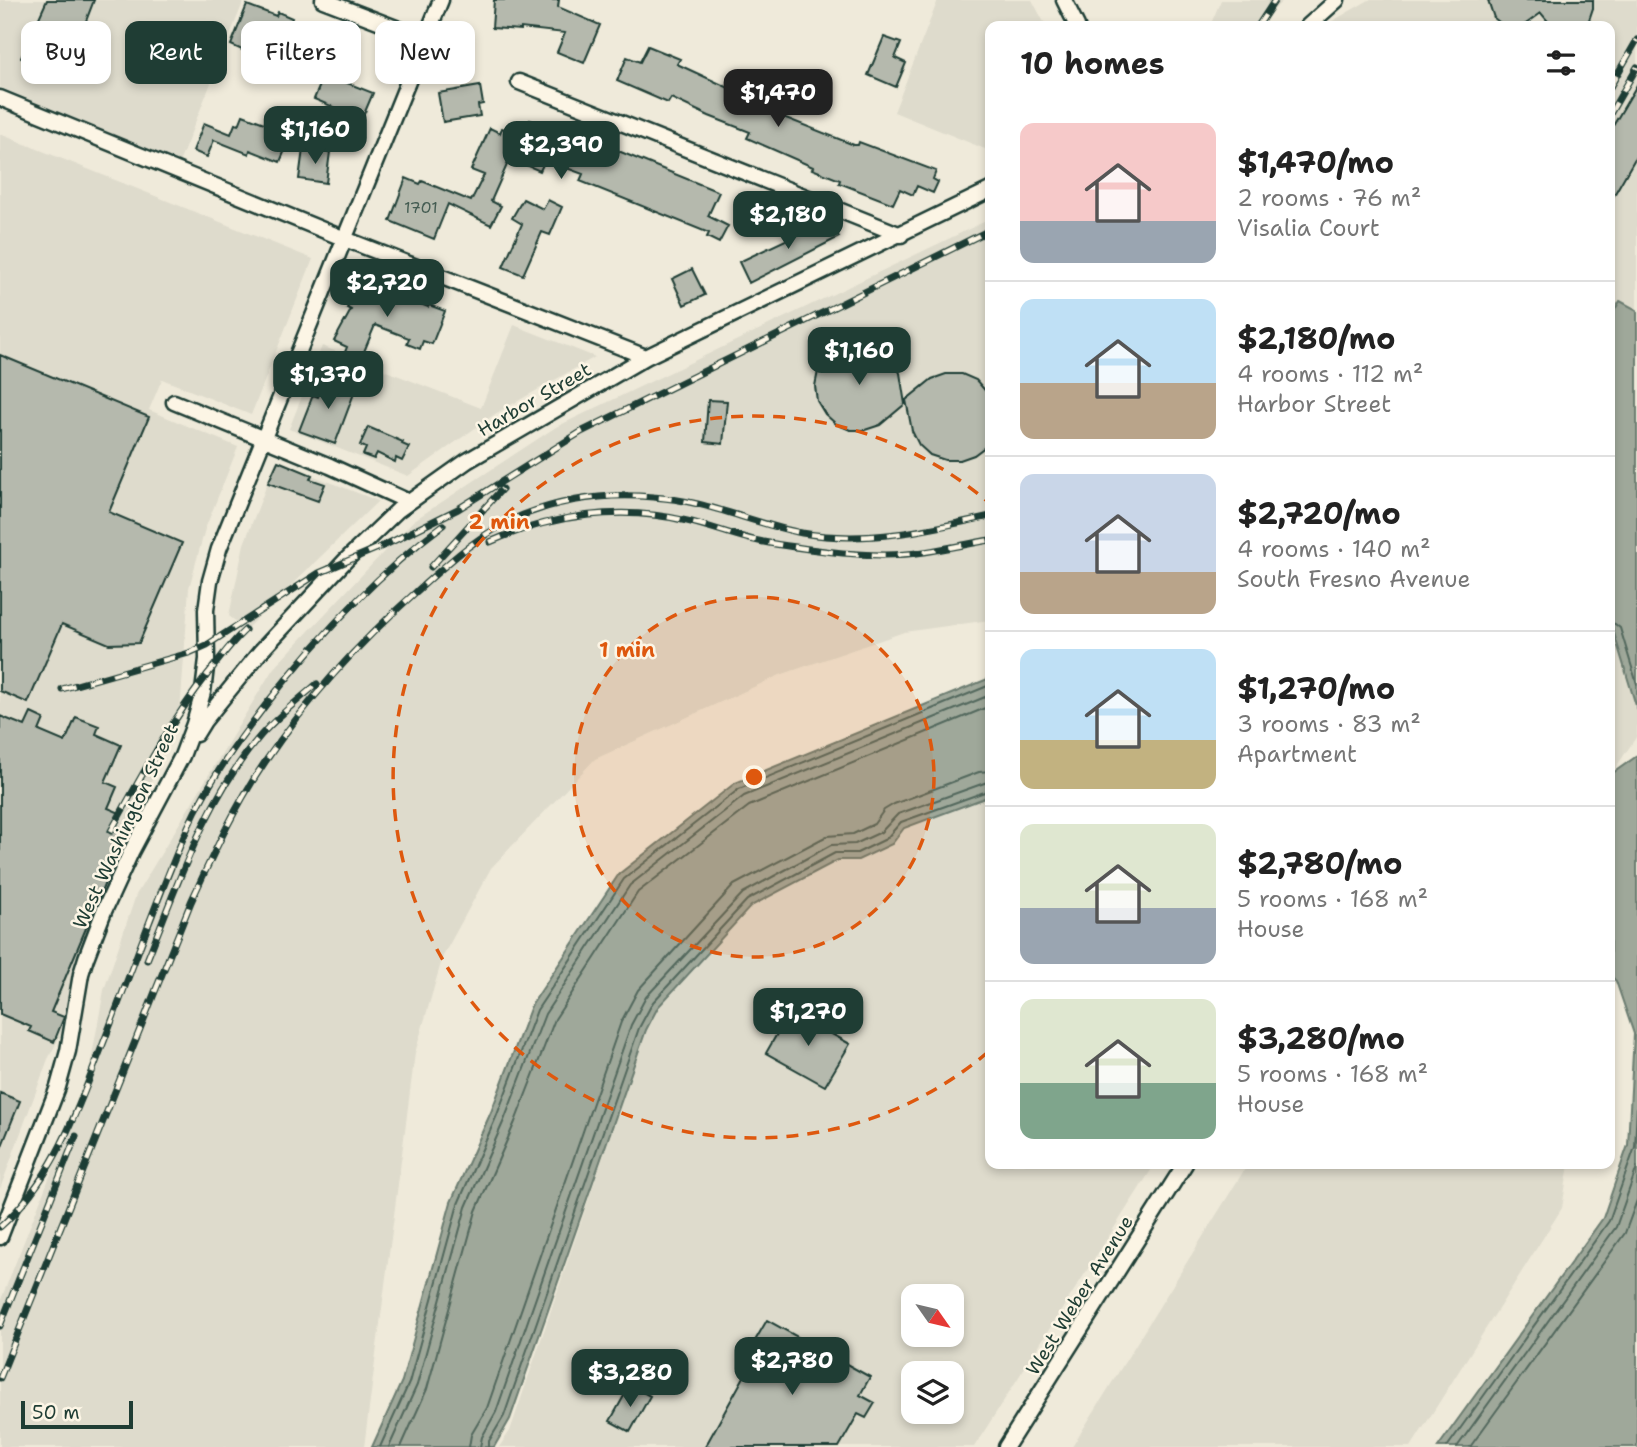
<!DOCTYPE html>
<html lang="en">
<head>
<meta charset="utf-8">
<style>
  :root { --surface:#fff; --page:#f6f6f6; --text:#222; --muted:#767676; --line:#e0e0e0; --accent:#1f3d34 }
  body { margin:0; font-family:"Shantell Sans",sans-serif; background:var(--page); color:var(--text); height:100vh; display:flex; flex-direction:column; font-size:26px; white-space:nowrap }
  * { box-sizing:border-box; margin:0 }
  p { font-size:23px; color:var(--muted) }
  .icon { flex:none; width:38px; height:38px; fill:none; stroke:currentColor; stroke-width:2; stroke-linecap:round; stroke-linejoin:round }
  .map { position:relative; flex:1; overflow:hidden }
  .details { position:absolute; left:985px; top:21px; width:630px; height:1148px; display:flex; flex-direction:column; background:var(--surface); border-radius:14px; box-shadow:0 4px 10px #0003 }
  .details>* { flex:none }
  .hud { position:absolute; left:21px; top:21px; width:665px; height:63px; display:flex; gap:14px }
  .needle { width:46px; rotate:124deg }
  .tools { position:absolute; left:901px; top:1284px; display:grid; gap:14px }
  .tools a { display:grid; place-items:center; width:63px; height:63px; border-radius:14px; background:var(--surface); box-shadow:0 4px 10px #0003; font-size:35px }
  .scale { position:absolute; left:21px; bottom:18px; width:112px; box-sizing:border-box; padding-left:7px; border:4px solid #1f3d34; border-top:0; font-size:19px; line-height:24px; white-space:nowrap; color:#1f3d34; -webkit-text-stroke:5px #fcf5e5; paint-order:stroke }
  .price { position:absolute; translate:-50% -60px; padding:0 16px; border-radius:14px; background:var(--accent); color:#fff; font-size:23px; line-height:46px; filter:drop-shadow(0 2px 4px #0008) }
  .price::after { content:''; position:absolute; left:50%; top:42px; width:21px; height:16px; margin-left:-10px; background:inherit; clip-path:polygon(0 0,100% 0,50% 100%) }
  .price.active { background:#222; color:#fff }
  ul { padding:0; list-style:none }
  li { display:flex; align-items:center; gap:21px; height:175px; padding:0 35px }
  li+li { border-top:2px solid var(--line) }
  li span { display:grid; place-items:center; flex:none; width:196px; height:140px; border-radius:14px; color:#555 }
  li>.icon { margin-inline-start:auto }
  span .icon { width:84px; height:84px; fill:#fffc; stroke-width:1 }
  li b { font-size:30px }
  h2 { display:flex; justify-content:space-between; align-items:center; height:84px; padding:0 35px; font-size:30px }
  .chip { padding:0 24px; border-radius:14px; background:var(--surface); box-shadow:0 4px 10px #0003; font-size:24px; line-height:63px }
  .chip.active { background:var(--accent); color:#fff }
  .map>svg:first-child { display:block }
  .built { fill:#dedbcc; fill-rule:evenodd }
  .water { fill:#9fa89a; stroke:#6c7d71; stroke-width:2 }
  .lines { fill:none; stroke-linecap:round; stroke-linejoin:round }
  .shore { stroke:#52685d; stroke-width:2 }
  .building { fill:#b5b9ad; stroke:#1f3d34; stroke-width:2 }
  .minor-casing { stroke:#1f3d34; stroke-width:19 }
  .minor { stroke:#fcf5e5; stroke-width:14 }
  .rail-casing { stroke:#1f3d34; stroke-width:7 }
  .rail { stroke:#fcf5e5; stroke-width:4.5; stroke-dasharray:13; stroke-linecap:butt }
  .ring { fill:none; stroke:#de580e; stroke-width:3.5; stroke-dasharray:12 9 }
  .labels { text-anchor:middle; stroke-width:5; stroke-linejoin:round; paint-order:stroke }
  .number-label { font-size:16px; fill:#445c52 }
  .street-label { font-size:19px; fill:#1f3d34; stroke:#fcf5e5 }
  .centre { fill:#de580e; stroke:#fcf5e5; stroke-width:3.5 }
  .ring-label { font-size:21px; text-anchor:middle; font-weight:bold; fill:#de580e; stroke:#fcf5e5; stroke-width:5; stroke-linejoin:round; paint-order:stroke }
</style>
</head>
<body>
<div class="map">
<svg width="1637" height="1447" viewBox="0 0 1637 1447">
  <rect width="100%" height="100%" fill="#efeada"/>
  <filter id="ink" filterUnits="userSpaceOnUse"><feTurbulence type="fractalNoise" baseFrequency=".0143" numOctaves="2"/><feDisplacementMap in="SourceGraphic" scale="14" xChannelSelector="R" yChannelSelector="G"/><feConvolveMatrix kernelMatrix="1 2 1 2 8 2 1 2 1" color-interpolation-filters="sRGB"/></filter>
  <g filter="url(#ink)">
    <path class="built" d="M0,0h244l-65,163 -179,-76z
      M938,0h94l14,26h-56v125l-96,-39z
      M1221,0h62l-24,26h-49z
      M1369,0h268v319l-27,47v-340h-286z
      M0,134l313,125 -62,156 -89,-36 -13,31 89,37 -33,82 -16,59 -9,125 -103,246 -11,66 -18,34 -48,130z
      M990,219v401l-86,12 -124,43 -185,84 -104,109 -48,88 -28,97 -51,394h-364v-145l87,-219 17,-93 32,-95 137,-226 140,-148 143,-94z
      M514,325l81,32 -100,57 -87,62 -119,-47 33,-83 159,62z
      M276,461l102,40 -132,128 -17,-13 15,-72z
      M1610,588l27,106v42l-27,40z
      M990,796v368h165l-181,283h-475l11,-16 136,-401 12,-23 93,-101 87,-47 20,1 34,-15 11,-17zM914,1297h38v38h-38zM914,1374h38v38h-38z
      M1248,1164h321l-7,44 -151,239h-339z"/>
    <path class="water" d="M1620,301l17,9v399l-27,-89v-302z
      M990,678v118l-86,32 -12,16 -34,16h-20l-87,46 -93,101 -12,23 -136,389 -16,28h-122l30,-66 49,-179 40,-90 40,-106 88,-132 116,-91z
      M1637,756v691h-199l165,-229 25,-73 6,-111 -18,-53 -6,-6v-200z"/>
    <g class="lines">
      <path class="shore" d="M1610,623l5,1 5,4 17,56
        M380,1447l29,-64 49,-179 39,-89 40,-105 87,-131 115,-90 251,-104
        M389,1447l28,-62 49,-178 39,-89 40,-104 85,-129 114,-89 246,-101
        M401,1447l26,-58 49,-178 39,-89 40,-103 83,-127 111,-86 241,-100
        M469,1447l2,-12 16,-27 134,-386 17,-32 96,-105 93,-49 26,-2 21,-10 10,-14 10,-6 85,-32 11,-1
        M480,1447l2,-10 14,-25 135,-387 15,-28 97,-104 88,-48 24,-1 26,-12 17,-18 92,-33
        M489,1447v-6l15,-25 135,-388 14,-26 94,-102 88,-47h22l29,-14 15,-17 89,-32
        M1447,1447l162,-226 26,-74 2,-40
        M1457,1447l159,-220 21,-60
        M1470,1447l155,-214 12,-33"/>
    </g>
    <path class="building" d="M47,0h47l-16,42 22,9 -15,33 -64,-26z
      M494,0h65l-1,7 42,18 -16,38 -27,-11 8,-19 -44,-5v2l-29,-2z
      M1488,0h105v8l-4,12 -6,6h-31l-11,-13 -18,13h-19l-10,-8z
      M247,5l29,11 2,-4 14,6 -2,5 50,23 2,-5 19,7 -14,35 26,10 -11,26 -48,-20 6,-14 -23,-9 5,-13 -49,-21 -2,3 -6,-2 -3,7 -11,-5z
      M884,37l17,6 -6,15 11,5 -10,24 -28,-12z
      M648,46l32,13 -3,5 102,47 -1,4 76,30h4l1,-3 77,29 -3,8 5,3 -5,11 -16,-7 -4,9 -13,-6 -7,15 -54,-21 1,-3 -28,-11 1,-2 -66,-29 3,-6 -41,-16 -38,-18 -3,5 -51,-22 10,-24 13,5z
      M1637,85v70l-27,47v-71z
      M480,86l3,18 -5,1 2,11 -37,6 -5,-29z
      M243,115l29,11 1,-3 20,8 -13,31 -30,-12 -1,4 -35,-14 -7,17 -14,-6 11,-28 27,11 4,-10 4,1z
      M530,120l31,13 3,-7 17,6 -2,3 140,57 -11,24 20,10 -9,17 -12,-6 2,-4 -129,-52 3,-7 -38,-14 -5,11 -30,-13 -19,43 10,5 -10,19 -43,-21 -14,35 -44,-18 16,-43 14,6 2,-3 49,20 13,-26 -13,-5 19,-42 10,5 2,-5 21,9z
      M303,149l27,3 -4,31 -27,-4z
      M523,199l20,10 5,-9 14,7 -12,28 -8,-3 -19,43 -20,-8 19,-43 -10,-6z
      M830,219l9,18 -90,46 -10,-21z
      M692,269l13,26 -21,10 -12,-26z
      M362,281l66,26 1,-2 16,6 -13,33 -9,-3 -3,8 -13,-5 2,-6 -34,-13 -14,34 -16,-7 2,-5 -13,-6 17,-31 -4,-2z
      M852,344h15l14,5 12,10 7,14 5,31 -25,21 -15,5h-15l-14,-6 -11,-10 -8,-13 -2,-15 3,-15 8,-13 12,-9z
      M0,355l149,62 -40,95 73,31 -43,100 -30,1 -47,-20 -34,79 -28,-12z
      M946,374h16l14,6 14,16v42l-4,8 -12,9 -14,5h-15l-15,-5 -11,-10 -7,-14 -6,-31 26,-21z
      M326,376l30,12 -21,56 -36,-13 14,-36 5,2z
      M708,400l19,1 -4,43 -18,-2z
      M368,427l35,15 -1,2 7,3 -7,14 -6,-3 -1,4 -18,-9 -3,6 -11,-4 3,-7 -6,-3z
      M278,461l34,14 -2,4 15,5 -7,17 -50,-18z
      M31,713l13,6 -5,12 26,11 11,-25 23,9 -3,8 25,11 -16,37 12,5 -9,21 12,5 -5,12 12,5 -76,182 13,5 -10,25 -25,-11 2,-4 -31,-13v-298l25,10z
      M790,1011l60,33 -25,42 -59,-33z
      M0,1093l20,8 -19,47h-1z
      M767,1320l103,57 -10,18 15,8 -9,15 -8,-4 -19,33h-134l50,-90 -7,-4z
      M630,1385l20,11 -20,36 -20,-11z"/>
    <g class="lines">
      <g class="minor-casing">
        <path id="minor" d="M323,0l102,39
          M1064,0l13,26
          M1308,26l29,-26
          M519,82l382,153
          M0,98l345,141 301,118
          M174,402l156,64 79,36
          M196,734l8,-13 57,-70 85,-91 52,-50 69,-49 179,-104 344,-167
          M0,1237l58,-150 10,-36 13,-77 5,-16 18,-47 27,-59 51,-96 12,-32 9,-32 4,-33 -1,-49 4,-29 9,-32 222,-549
          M1006,1447l179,-283"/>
      </g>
      <use href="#minor" class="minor"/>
      <g class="rail-casing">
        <path id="rail" d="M1258,26l17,-26
          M1610,87l27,-47
          M1610,114l27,-47
          M490,542c61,-27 131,-37 197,-21 27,6 54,18 82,22 38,6 78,12 116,12 36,0 71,-9 105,-15
          M431,567l71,-78
          M62,689l127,-36 18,-8 112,-72 66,-28 73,-36 123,-77 409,-202
          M111,831c30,-54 58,-107 96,-156 12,-15 23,-31 38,-45
          M147,960c31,-77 59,-161 114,-225 17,-19 37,-35 56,-51
          M0,1227c55,-49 77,-117 103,-183 28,-72 54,-146 85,-217 20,-45 50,-86 80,-125 51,-65 109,-128 175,-177
          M0,1326l76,-190
          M0,1378l191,-476c22,-48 44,-96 74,-140 42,-62 95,-120 151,-170 33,-30 65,-60 107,-77 41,-16 86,-22 130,-18 52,3 98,26 149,36 65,11 126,-3 188,-17"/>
      </g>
      <use href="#rail" class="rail"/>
    </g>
  </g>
  <circle cx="754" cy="777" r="180" fill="#de580e" fill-opacity=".12"/>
  <g class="ring">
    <circle cx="754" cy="777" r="180"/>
    <path d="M988 1052A361 361 0 1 1 988 502"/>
  </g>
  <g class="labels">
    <g class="number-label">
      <text x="421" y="213">1701</text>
    </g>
    <g class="street-label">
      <text transform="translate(534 399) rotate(-30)" y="7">Harbor Street</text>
      <text transform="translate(125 826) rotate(-65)" y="7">West Washington Street</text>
      <text transform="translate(1079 1295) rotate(-58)" y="7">West Weber Avenue</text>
    </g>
  </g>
  <circle cx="754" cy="777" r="10" class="centre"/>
  <g class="ring-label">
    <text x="499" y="529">2 min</text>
    <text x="627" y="657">1 min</text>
  </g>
</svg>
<div class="tools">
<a><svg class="needle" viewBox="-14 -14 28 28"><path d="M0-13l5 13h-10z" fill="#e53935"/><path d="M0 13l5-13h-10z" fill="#767676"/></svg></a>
<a><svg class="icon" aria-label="layers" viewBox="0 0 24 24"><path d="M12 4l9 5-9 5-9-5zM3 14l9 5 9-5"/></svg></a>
</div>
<div class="scale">50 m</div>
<b class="price active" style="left:778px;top:129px">$1,470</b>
<b class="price" style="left:315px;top:166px">$1,160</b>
<b class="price" style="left:561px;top:181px">$2,390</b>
<b class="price" style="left:788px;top:251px">$2,180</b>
<b class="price" style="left:387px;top:319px">$2,720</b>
<b class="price" style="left:859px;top:387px">$1,160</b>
<b class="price" style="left:328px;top:411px">$1,370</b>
<b class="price" style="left:808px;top:1048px">$1,270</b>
<b class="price" style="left:792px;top:1397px">$2,780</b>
<b class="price" style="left:630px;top:1409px">$3,280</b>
<div class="hud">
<a class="chip">Buy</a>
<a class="chip active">Rent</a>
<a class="chip">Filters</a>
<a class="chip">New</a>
</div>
<section class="details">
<h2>10 homes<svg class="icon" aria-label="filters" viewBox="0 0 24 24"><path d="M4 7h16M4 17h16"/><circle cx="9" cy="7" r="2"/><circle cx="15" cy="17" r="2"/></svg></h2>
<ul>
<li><span style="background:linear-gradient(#f6c9c9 70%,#9aa5b1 0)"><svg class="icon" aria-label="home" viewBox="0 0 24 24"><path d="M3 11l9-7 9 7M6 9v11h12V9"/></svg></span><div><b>$1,470/mo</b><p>2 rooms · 76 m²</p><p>Visalia Court</p></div></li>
<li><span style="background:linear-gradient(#bfe0f5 60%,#b9a48a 0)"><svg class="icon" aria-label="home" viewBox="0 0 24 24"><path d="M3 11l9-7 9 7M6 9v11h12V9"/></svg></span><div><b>$2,180/mo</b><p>4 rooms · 112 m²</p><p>Harbor Street</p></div></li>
<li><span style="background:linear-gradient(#c9d6e8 70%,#b9a48a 0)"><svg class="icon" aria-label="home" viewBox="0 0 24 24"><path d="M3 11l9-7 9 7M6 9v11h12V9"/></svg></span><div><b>$2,720/mo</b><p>4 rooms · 140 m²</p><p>South Fresno Avenue</p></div></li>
<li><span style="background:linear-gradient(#bfe0f5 65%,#c2b280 0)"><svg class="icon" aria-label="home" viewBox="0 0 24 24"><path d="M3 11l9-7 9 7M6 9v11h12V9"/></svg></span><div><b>$1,270/mo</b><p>3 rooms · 83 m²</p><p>Apartment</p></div></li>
<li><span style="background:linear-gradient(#dfe7d0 60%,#9aa5b1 0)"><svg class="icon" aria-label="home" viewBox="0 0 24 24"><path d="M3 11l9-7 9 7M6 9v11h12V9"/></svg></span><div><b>$2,780/mo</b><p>5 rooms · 168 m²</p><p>House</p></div></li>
<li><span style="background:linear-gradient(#dfe7d0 60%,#7fa58c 0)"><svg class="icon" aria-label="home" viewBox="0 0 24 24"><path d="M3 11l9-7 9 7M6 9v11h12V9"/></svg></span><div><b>$3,280/mo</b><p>5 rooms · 168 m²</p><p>House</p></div></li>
</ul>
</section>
</div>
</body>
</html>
